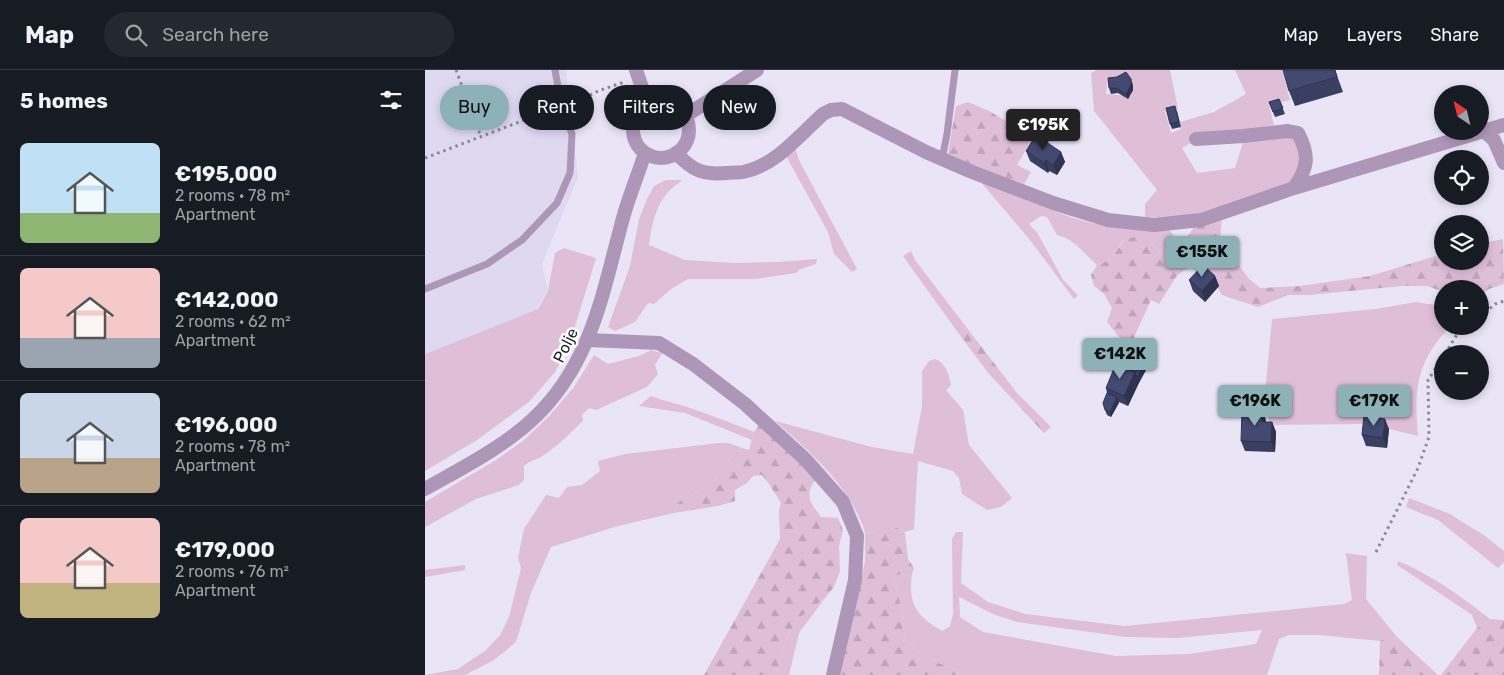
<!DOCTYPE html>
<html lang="en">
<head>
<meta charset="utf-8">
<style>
  :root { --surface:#171b24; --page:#242831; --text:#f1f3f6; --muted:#9ea1a6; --line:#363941; --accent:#8cb1b7 }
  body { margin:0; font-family:Rubik,sans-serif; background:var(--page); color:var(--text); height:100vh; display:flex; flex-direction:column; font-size:19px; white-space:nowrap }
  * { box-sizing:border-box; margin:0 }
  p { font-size:16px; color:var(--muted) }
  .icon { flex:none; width:28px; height:28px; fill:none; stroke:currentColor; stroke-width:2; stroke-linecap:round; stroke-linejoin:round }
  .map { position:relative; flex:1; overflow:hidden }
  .drawer { display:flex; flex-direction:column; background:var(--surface); width:425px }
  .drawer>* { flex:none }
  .top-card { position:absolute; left:15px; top:15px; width:475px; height:45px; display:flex; gap:10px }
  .needle { width:32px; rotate:325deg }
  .buttons { position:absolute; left:1009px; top:15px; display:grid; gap:10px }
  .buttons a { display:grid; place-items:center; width:55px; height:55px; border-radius:50%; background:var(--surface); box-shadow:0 2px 8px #0003; font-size:25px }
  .price { position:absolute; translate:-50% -42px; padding:0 11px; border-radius:5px; background:var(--accent); color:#111; font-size:16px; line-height:32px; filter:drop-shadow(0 1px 2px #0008) }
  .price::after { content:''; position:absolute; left:50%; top:30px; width:15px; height:11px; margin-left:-8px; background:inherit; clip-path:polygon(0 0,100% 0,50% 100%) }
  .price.selected { background:#222; color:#fff }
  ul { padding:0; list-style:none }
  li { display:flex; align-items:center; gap:15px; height:125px; padding:0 20px }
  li+li { border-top:1px solid var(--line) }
  li span { display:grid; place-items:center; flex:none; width:140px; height:100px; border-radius:8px; color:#555 }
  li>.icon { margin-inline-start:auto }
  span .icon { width:60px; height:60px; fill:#fffc; stroke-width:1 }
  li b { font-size:21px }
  h2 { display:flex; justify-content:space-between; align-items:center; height:60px; padding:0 20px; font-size:21px }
  .pill { padding:0 18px; border-radius:22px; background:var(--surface); box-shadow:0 2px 8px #0003; font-size:18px; line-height:45px }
  .pill.selected { background:var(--accent); color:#111 }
  header { display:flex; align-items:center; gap:30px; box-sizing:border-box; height:70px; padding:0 25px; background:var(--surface); border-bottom:1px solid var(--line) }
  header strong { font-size:24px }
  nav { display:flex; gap:28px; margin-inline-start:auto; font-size:18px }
  .search { width:350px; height:45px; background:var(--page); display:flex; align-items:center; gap:12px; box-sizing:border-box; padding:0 18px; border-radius:28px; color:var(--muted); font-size:19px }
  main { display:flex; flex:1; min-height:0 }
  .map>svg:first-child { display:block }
  .built { fill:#ded8f1 }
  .grass { fill:#dfbed8; fill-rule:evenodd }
  .forest { fill:url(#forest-firs) }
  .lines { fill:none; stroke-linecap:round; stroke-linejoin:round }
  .path { stroke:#8b8895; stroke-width:3; stroke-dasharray:2.5 4; stroke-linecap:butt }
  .service { stroke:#ae96b9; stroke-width:7 }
  .minor { stroke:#ae96b9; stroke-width:14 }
  .tertiary { stroke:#ae96b9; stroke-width:14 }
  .wall { fill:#3a3f61 }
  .shaded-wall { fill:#30334f }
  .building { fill:#444971; stroke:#30334f }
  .labels { text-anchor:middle; stroke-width:5; stroke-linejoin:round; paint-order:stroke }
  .street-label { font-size:16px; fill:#1e1c23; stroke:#fff }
</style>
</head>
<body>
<header>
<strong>Map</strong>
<div class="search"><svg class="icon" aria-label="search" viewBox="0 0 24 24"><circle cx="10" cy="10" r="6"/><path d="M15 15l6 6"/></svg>Search here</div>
<nav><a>Map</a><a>Layers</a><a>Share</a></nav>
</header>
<main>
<section class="drawer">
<h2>5 homes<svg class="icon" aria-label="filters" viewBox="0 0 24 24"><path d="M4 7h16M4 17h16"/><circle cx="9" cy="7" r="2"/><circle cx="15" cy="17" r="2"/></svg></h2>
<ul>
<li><span style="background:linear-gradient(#bfe0f5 70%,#8fb573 0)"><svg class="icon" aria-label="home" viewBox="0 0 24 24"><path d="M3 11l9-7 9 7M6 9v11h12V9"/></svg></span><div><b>€195,000</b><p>2 rooms · 78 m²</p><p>Apartment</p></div></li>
<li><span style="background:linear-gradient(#f6c9c9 70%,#9aa5b1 0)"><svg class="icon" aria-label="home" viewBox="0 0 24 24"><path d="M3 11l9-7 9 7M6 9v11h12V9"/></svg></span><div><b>€142,000</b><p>2 rooms · 62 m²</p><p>Apartment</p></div></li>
<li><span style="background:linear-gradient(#c9d6e8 65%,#b9a48a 0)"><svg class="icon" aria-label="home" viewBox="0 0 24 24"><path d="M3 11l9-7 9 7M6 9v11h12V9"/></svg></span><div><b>€196,000</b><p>2 rooms · 78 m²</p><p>Apartment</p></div></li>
<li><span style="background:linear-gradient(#f6c9c9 65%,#c2b280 0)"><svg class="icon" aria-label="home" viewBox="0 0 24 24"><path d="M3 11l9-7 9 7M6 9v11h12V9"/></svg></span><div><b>€179,000</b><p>2 rooms · 76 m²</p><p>Apartment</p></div></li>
</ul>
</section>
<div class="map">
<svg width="1079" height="605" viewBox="0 0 1079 605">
  <defs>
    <pattern id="forest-firs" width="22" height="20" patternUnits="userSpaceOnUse" patternTransform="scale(1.25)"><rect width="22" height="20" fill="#dfbed8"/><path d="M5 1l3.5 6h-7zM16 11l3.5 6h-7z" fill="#bfa3b9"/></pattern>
  </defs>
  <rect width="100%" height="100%" fill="#e9e5f7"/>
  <path class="built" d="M0,0h141l12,107 -36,87 6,27 -12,19 -111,44z"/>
  <path class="grass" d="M671,0h74l8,39 -13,2 6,22 10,-4 -1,-7 34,-10 32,-18 -11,-24h47l8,30 -21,5 5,20 -40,7 -43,2 1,8 -10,6 15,25 38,-5 9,-29 35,-4 19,3 2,35 -12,15 -89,27 -30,3 -24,-1v-13l12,-14 -63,-79 -3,-38zM683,8l24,2 -1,16 -25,-2z
    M370,78l4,12 58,109 -5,3 -18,-18 -6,-22 -42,-76z
    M241,110h17c-25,15 -30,37 -34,65l36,15 50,3 42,-1 40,-3 -1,5 -17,6 -3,3 -41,6h-67l-17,10 -17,15 -6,-1 -13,19 -20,9 -7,-4 22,-61 9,-47 8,-20 7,-13z
    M555,111c38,14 77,35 116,43 24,5 49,4 73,5l24,36 -13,8 -31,-32 -26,-1 -13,20 -13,5c-14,-12 -22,-26 -40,-30l-10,-18 -6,-1 -12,8 9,10 25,46 15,15 -4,4 -44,-59z
    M139,178l32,10 -28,91 -13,23 -25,29 -53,39 -52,31v-117l113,-45 10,-18 7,-38z
    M486,181l4,9 52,68 -8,6 -56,-78z
    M991,232l12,2 14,1 1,21h8c-35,35 -37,64 -33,110l-49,-12 -101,1 1,-10h-6l9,-96 104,-10z
    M226,280l11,3 -7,12 3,9 -11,13 -51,23 -7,-2 -7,7 1,6c-11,10 -29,29 -42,36 -7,4 -9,2 -17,9v14l-5,5 -43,14 -51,28v-25l71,-42 28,-20 26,-25 24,-28 20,-32 14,9 31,-8z
    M510,289c11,4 14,16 16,26l-5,5 17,20 6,35 43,53 -11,9 -14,3 -25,-16 -3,-16 -6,-7 -35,-10 -4,68 -9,3 -7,-4 -15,7 -18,-3c-15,-46 -55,-80 -90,-111l97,26 41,7 9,-48v-35l7,-10z
    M226,326c15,6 30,8 45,14 19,7 39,14 58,22l-2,8 -67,-27 -46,-7z
    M294,373h9l14,5 -16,14 -7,14 -17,13 -25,14 -3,10 -56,13 -67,21 -20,46 -15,49 -22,18 -29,15h-40l33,-6 28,-19 14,-15 9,-18 12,-49 -3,-10 6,-29 22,-34 13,3 8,-11 15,-2 18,-14 -2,-10 27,-7z
    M984,428l41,16 35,22 19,15v11l-6,6 -60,-48 -32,-13z
    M531,462h7l-2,51 27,19 37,12 100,12 219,-22 8,-4 -6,-47 21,3 -1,43 31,38 -17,4 -61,-6h-30l-10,4 -12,36h-307l-5,-6 -17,-6 -22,-13 -11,-11 -4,-34 -8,-25 3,-5 16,-1c-4,30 4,42 30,57l8,-5 3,-12 -1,-75zM534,527l36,18 22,7 109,15 51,1 85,-8 -6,14 -67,10 -73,2 -133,-24 -23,-15z
    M973,491c34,14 64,36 92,58l-13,9 -5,-13 -75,-50z
    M40,495v5l-40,7v-7z
    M400,528l-26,35 -10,42h-13l9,-34 13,-22z"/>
  <path class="forest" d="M543,32l21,9 44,26 -16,28 14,7 -7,12 -41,-14 -35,-16 8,-48z
    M797,147l-2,22 29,40 11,9 40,-2 70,-10 72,-22 1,7h37v-17l23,-5 1,45 -15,5 -9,6v-6h-37l-1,2 -16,-5h-24l-93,9h-21l-30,12 -36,-12 -34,-60 7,-9z
    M709,167l15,4 31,32 -4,4 -17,27 -8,-4 -21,46 -12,-10 -11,-14 5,-14 -8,-14 -10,-8 -3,-11 6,-10 13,-5 14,-20z
    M542,258l50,65 34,34 -7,6 -55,-59 -30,-40z
    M334,355l57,54c-12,16 -6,23 5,38l17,1 5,12 -4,16 1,25 -6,16 -9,11 -27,21 -13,22 -9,34h-72l76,-136 -1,-29 2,-7 -12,-19 -7,-9 -9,1 -6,7 -12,7v11l-17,5 -44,7 3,-10 25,-14 16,-12 8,-15 16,-14 7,2 5,-18z
    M464,458h9l7,4 3,27 6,9 -2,6 -16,1 -3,5 8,25 4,34 11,11 22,13 17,6 5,6h-121l26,-113v-30l18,3z
    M1065,549l14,1v55h-63l36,-47z
    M972,567l41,38h-59l1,-34z"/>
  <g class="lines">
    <path class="path" d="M31,0l25,67
      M159,28l14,-7 26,-9
      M0,88l110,-42
      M1055,247l15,-13 9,-3
      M1020,284l11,-18 12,-10
      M951,482l42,-84 11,-31 -1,-57 15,-23"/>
    <path class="service" d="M517,89l5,-25 8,-64
      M0,219l62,-25 35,-24 35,-37 13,-30 2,-39 -11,-30 -6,-34"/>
    <path class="minor" d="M211,0l12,35
      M1059,61l10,9 10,23
      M771,69l47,-3 45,-5 10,2c12,23 10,35 -4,55
      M251,83c17,18 27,22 51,20 5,-1 11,0 16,-1 32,-6 57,-37 80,-58l8,-4 11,-1 84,43 46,20 81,31 55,17 46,5 47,-5 93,-32 210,-63
      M163,270l71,3 34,21 52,40 61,56 37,42 14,34 -2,44 -22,95"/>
    <path class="tertiary" d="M208 60a28 28 0 1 1 56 0a28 28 0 1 1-56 0Z
      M260,46l72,-46
      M0,419c37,-21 77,-41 108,-70 59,-55 70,-128 90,-201 6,-22 15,-43 22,-65"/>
  </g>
  <path class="wall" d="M910,0l8,22 -48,14 -6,-15z
    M708,15v5l-5,9 -10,-6 -7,1 -2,-6z
    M854,29l6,15 -10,3 -6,-15z
    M752,41l4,16 -9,2 -2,-5z
    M601,81l35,1 4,10 -8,13 -8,-4 -1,2 -18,-12z
    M790,206l4,10 -14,16 -12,-11 -4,-11z
    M719,295l2,5 -7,12 -11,24 -9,-4 -8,15 -4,-2 -2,-5 2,-17 -1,-5 14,-22z
    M837,340l4,12h6l4,10 -1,20 -30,-1 -4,-10z
    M964,359l-2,19 -21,-2 -4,-11z"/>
  <path class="shaded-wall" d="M706,9l2,6v5l-5,9 -2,-5z
    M636,82l4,10 -8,13 -4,-10z
    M621,90l3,11 -1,2 -4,-10z
    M790,206l4,10 -14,16 -3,-11z
    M719,295l2,5 -7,13 -11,23 -4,-10 11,-24z
    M692,327l2,6 -8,14 -1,-5z
    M837,340l4,10 -1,12 -3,-10z
    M960,349l4,10 -2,19 -4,-10z
    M847,352l4,10 -1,20 -4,-10z"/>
  <path class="building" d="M858,0h52l2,7 -48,14z
    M701,2l5,7v6l-5,9 -10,-6h-7l-1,-10 9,-1z
    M854,29l4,9 -10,4 -4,-10z
    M750,36l4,16 -9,2 -4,-16z
    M611,65l25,17 -8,13 -7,-5 -2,3 -18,-12z
    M778,195l12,11 -13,15 -13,-11z
    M701,286l18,9 -7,12 -2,-5 -15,-6z
    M691,294l19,8 -11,24 -18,-8z
    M682,323l10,4 -7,15 -5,-2 -2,-7z
    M817,339l20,1v12h10l-1,20 -30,-1z
    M939,346l21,3 -2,19 -21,-3z"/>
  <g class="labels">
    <g class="street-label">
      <text transform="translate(140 275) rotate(-64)" y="6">Polje</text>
    </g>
  </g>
</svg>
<div class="buttons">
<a><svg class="needle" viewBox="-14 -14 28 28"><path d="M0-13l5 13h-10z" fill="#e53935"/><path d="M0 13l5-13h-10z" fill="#9ea1a6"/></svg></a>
<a><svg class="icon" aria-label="locate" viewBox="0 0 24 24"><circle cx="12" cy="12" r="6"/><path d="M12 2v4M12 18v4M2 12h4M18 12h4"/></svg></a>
<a><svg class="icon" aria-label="layers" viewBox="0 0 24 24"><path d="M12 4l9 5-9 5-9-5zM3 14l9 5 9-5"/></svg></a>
<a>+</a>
<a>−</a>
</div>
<b class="price selected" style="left:618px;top:81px">€195K</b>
<b class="price" style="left:777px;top:208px">€155K</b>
<b class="price" style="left:695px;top:310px">€142K</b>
<b class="price" style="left:830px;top:357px">€196K</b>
<b class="price" style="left:949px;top:357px">€179K</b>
<div class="top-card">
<a class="pill selected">Buy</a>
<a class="pill">Rent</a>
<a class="pill">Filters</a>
<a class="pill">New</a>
</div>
</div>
</main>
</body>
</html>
